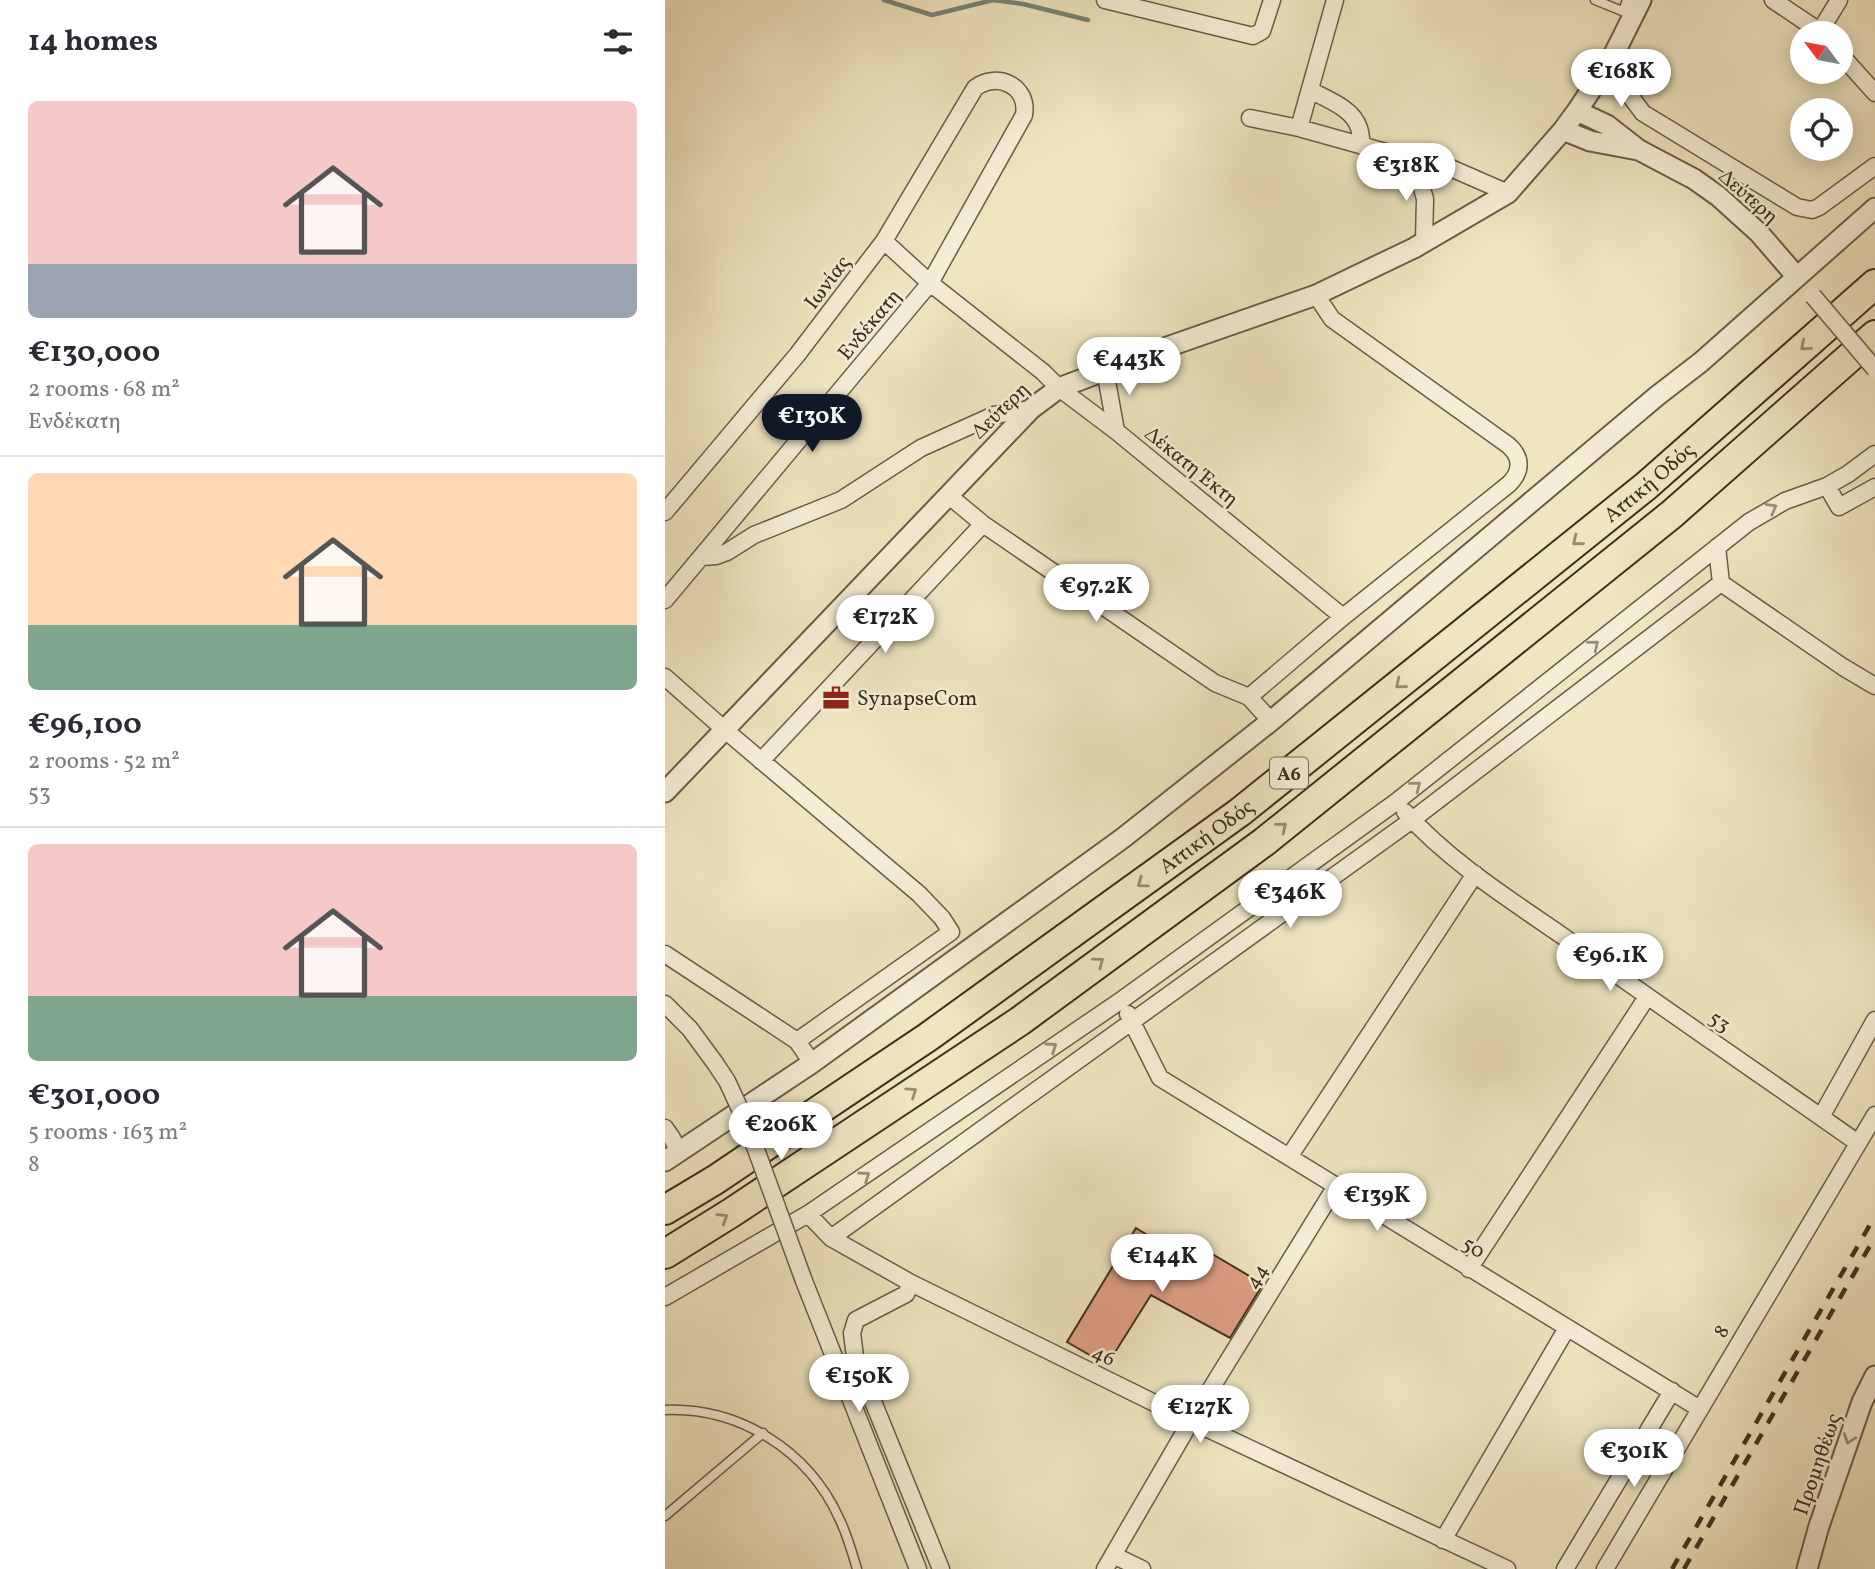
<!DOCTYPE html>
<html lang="en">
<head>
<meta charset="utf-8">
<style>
  :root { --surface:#fff; --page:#f2f2f3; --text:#2b2b33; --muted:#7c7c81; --line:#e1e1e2; --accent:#111827 }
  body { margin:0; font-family:Vollkorn,serif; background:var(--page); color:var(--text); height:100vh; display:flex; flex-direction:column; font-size:26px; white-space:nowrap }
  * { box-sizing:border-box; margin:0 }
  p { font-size:23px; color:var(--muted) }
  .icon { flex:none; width:38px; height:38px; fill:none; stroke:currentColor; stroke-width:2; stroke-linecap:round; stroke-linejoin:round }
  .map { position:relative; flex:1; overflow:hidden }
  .sheet { display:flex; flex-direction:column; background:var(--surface); width:665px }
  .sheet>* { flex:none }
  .needle { width:46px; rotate:302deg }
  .buttons { position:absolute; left:1125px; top:21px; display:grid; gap:14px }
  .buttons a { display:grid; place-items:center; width:63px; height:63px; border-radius:50%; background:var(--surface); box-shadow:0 4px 18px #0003; font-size:35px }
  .price { position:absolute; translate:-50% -60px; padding:0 16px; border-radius:24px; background:#fff; color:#222; font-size:23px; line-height:46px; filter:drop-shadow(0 2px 4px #0008) }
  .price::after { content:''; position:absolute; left:50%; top:42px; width:21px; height:16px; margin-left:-10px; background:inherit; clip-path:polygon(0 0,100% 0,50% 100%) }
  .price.current { background:var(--accent); color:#fff }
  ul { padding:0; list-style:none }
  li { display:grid; align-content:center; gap:14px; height:371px; padding:0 28px }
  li+li { border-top:2px solid var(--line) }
  li span { display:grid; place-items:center; height:217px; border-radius:10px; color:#555 }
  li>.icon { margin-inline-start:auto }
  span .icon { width:126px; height:126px; fill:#fffc; stroke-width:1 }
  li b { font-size:30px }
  h2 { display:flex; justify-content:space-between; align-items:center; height:84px; padding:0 28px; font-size:30px }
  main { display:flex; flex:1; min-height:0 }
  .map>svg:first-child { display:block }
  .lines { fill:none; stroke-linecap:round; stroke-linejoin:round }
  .stream { stroke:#758578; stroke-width:4.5 }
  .building { fill:#e1a087; stroke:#3d2f1e; stroke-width:2 }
  .service-casing { stroke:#6a5c47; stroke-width:11 }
  .minor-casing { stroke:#6a5c47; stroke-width:19 }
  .tertiary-casing { stroke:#6a5c47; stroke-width:23 }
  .motorway-casing { stroke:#3d2f1e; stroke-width:32 }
  .service { stroke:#f5eed7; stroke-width:8 }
  .minor { stroke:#f5eed7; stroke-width:16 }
  .tertiary { stroke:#f5eed7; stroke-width:19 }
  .motorway { stroke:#efe5c1; stroke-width:28 }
  .rail { stroke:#3d2f1e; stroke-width:4.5; stroke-dasharray:12 12; stroke-linecap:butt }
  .minor-bridge-casing { stroke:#6a5c47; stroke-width:19; stroke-linecap:butt }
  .minor-bridge { stroke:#f5eed7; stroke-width:16 }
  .oneway { stroke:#968a70 }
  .oneway2 { stroke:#998e7a }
  .labels { text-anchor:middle; stroke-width:5; stroke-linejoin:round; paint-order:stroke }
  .shield { fill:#f5eed7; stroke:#746856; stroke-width:2 }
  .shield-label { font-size:19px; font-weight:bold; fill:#3d2f1e }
  .street-label { font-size:21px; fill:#3d2f1e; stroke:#f5eed7 }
  .poi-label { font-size:21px; fill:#3d2f1e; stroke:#f5eed7; text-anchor:start }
</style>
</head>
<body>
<main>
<section class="sheet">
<h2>14 homes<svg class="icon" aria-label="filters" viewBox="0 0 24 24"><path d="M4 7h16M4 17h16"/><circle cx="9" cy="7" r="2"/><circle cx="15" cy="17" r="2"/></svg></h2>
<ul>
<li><span style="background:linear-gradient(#f6c9c9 75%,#9aa5b1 0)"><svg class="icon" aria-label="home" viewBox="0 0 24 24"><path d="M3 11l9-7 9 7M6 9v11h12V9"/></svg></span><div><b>€130,000</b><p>2 rooms · 68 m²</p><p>Ενδέκατη</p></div></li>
<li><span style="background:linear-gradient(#ffd9b3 70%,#7fa58c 0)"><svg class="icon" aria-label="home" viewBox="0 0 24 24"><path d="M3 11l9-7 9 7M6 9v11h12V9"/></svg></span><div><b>€96,100</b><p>2 rooms · 52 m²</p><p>53</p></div></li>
<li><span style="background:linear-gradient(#f6c9c9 70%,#7fa58c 0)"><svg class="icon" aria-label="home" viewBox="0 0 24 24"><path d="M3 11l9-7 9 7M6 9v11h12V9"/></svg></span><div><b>€301,000</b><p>5 rooms · 163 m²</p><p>8</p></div></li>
</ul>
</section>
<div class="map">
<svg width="1210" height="1569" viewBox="0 0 1210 1569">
  <rect width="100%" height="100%" fill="#efe5c1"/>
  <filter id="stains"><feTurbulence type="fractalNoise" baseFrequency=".00286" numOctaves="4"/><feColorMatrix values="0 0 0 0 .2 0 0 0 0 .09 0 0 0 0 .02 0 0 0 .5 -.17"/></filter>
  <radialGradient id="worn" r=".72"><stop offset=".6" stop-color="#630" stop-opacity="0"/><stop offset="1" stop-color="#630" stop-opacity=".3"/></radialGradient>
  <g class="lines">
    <path class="stream" d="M219,0l48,15 61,-15 30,4 65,16"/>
  </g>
  <path class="building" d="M471,1228l57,35 9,-15 61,36 -33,54 -79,-43 -44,70 -40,-23z"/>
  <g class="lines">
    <g class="service-casing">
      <path id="service" d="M930,0l37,15
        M958,11l4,-11
        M0,1410c74,-3 143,40 174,108 8,16 13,34 18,51
        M0,1516l98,-83"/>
    </g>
    <g class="minor-casing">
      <path id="minor" d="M440,0l148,36 9,-5 10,-31
        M1108,0l49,33
        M1155,31l19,-31
        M1176,55l34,38
        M946,60l20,37 12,16 154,94 15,3 7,-3 56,-41
        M645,90c16,9 43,18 49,38 2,6 2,12 3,18
        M585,118l49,10 115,32 32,6 62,27
        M634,128l36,-128
        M749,160l11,39 -1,43
        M219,241l46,42 113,89 16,16 57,43 227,186
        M440,370l11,61
        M1162,486l12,21 36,-20
        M283,495l35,29 232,159 34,14 22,24
        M0,512l132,-157 87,-114 91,-153c22,-17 54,-2 49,27l-94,168 -265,317
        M1052,547l4,36
        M37,557l14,-1 11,-4 27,-17 87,-35 80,-52 73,-33 37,-6
        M1056,583l122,84 32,19
        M0,677l60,53 194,164 23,24 9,14 -154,109
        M584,697l94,-80 166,-133c13,-13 13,-27 -1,-39l-176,-126 -16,-24
        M96,761l222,-237
        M740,812c45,50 104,87 159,125 97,70 196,137 294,206
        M0,954l132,87 15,22
        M0,1004l25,25 25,34
        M463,1014l32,64 540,331
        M1156,1117l54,-97
        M0,1128l7,10 7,14
        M624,1157l186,-283
        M143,1214l23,24 80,45 280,138 316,148
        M166,1238l581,-418 309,-237
        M804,1269l178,-272
        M139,1281l114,288
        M246,1283l-5,11 -50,26 -4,13 3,24 86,212
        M0,1297l143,-83 315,-215 273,-197 353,-280 36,-21 42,-15 21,-12 27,-20
        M778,1540l124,-212
        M448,1555l29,14
        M440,1569l86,-148 145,-235
        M900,1569l107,-178
        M940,1569l270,-454"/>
    </g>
    <g class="tertiary-casing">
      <path id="tertiary" d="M912,111l30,14 32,25 55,29 24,17 41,37 38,44
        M898,130l27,11 48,9
        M0,792l366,-383 28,-21 111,-42 146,-51 98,-47 94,-55 55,-63 14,-19 34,-51 30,-60
        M0,1161l147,-98 311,-225 148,-117 386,-325 44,-34 174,-154
        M1142,1569l12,-43 43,-124 13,-26"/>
    </g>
    <g class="motorway-casing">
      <g id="motorway">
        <path id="s1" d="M0,1210l50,-30 213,-143 312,-225 406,-326 229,-202"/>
        <path d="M0,1254l66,-41 289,-192 244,-179 408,-328 203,-179"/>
      </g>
    </g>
    <use href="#service" class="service"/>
    <use href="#minor" class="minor"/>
    <use href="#tertiary" class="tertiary"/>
    <use href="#motorway" class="motorway"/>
    <path class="rail" d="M1007,1569l203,-353
      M1019,1569l191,-332"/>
    <g class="minor-bridge-casing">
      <path id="minor-bridge" d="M1148,296l62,73
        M50,1063l12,18 19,41 58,159"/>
    </g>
    <use href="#minor-bridge" class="minor-bridge"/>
  </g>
  <defs><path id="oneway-chevron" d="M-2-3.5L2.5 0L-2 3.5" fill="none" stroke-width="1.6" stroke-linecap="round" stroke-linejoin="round" transform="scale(1.75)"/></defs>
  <g class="oneway">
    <use href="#oneway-chevron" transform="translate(1140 346) rotate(139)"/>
    <use href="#oneway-chevron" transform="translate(912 541) rotate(141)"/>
    <use href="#oneway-chevron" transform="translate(735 684) rotate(141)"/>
    <use href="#oneway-chevron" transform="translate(617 827) rotate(-39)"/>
    <use href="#oneway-chevron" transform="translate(477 883) rotate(144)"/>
    <use href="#oneway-chevron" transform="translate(434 962) rotate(-36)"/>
    <use href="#oneway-chevron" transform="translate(247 1092) rotate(-34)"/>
    <use href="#oneway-chevron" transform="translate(58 1218) rotate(-32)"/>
  </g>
  <g class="oneway2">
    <use href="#oneway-chevron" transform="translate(1107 508) rotate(-29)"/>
    <use href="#oneway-chevron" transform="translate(929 645) rotate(-39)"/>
    <use href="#oneway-chevron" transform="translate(751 786) rotate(-39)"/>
    <use href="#oneway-chevron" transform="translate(387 1047) rotate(-35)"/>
    <use href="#oneway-chevron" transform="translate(200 1176) rotate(-35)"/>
    <use href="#oneway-chevron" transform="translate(1184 1439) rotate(109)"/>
  </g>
  <defs>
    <g id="office-bare" transform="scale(2.1)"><path d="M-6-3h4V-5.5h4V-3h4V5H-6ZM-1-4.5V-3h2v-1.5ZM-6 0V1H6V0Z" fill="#8f2418" stroke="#f5eed7" stroke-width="2.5" paint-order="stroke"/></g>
  </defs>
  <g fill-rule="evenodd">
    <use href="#office-bare" x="171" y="698"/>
  </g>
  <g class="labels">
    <rect class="shield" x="605" y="757.5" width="38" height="31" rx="5"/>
    <g class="shield-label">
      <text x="624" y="780">Α6</text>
    </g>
    <g class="street-label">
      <text transform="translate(1084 196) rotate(41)" y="7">Δεύτερη</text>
      <text transform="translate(162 282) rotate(-53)" y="7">Ιωνίας</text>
      <text transform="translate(204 324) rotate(-50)" y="7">Ενδέκατη</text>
      <text transform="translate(335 410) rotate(-44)" y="7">Δεύτερη</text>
      <text transform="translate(527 466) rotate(39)" y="7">Δέκατη Έκτη</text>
      <text dy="7" stroke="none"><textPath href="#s1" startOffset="1225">Αττική Οδός</textPath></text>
      <text dy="7" stroke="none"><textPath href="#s1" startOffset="658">Αττική Οδός</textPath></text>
      <text transform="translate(1055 1021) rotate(35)" y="7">53</text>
      <text transform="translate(809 1247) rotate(32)" y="7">50</text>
      <text transform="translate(591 1276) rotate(-58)" y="7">44</text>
      <text transform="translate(1056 1331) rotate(-59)" y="7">8</text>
      <text transform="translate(439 1355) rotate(26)" y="7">46</text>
      <text transform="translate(1152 1464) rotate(-71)" y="7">Προμηθέως</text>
    </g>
    <g class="poi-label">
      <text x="192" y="705">SynapseCom</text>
    </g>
  </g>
  <rect width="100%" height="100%" filter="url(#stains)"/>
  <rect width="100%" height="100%" fill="url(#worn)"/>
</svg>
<div class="buttons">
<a><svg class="needle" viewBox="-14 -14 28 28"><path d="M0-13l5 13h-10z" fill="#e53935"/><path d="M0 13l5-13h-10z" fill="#7c7c81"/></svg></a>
<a><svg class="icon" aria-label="locate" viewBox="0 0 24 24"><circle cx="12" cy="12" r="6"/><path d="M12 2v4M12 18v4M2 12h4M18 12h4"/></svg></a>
</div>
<b class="price" style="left:956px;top:109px">€168K</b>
<b class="price" style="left:741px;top:203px">€318K</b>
<b class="price" style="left:464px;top:397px">€443K</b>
<b class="price current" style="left:147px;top:454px">€130K</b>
<b class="price" style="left:431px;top:624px">€97.2K</b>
<b class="price" style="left:220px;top:655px">€172K</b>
<b class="price" style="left:625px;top:930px">€346K</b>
<b class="price" style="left:945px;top:993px">€96.1K</b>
<b class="price" style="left:116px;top:1162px">€206K</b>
<b class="price" style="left:712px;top:1233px">€139K</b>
<b class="price" style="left:497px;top:1294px">€144K</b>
<b class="price" style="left:194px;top:1414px">€150K</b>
<b class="price" style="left:535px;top:1445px">€127K</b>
<b class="price" style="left:969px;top:1489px">€301K</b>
</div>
</main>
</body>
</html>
